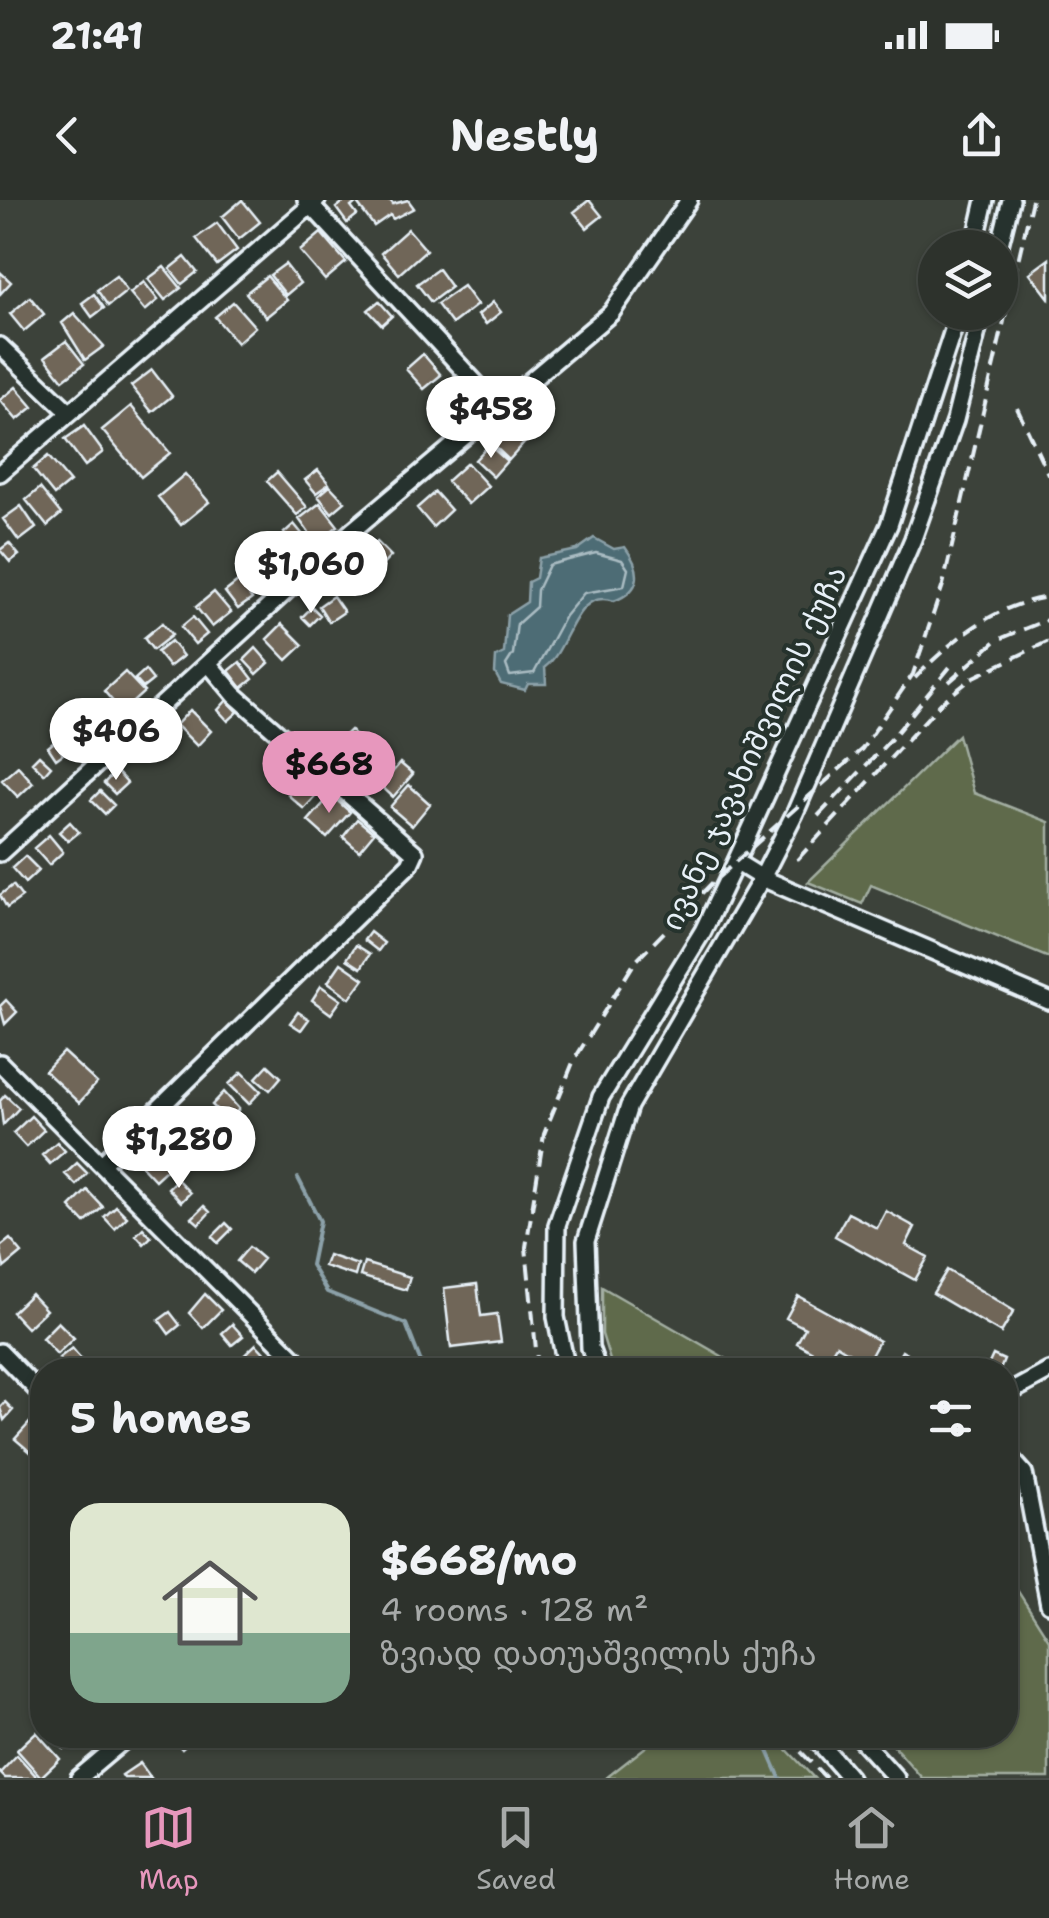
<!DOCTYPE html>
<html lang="en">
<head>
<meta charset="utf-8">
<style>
  :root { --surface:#2d322c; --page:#393e38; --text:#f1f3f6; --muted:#a7aaa9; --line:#484d48; --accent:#e797bd }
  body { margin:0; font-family:"Shantell Sans","Noto Sans Georgian",sans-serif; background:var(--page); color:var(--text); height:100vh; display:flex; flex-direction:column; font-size:38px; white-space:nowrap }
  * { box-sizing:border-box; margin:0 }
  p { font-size:32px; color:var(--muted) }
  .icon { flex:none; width:55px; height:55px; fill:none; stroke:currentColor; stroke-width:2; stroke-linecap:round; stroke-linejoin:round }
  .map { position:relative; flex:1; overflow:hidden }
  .sheet { position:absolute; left:30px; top:1158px; width:988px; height:390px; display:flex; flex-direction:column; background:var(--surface); border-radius:40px; box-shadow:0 2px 8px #0004,0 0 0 2px var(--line) }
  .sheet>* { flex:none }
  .buttons { position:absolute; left:918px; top:30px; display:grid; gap:20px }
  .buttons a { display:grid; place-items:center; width:100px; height:100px; border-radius:50%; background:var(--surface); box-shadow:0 2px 8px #0004,0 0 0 2px var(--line); font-size:50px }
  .price { position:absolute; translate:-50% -85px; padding:0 22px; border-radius:35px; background:#fff; color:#222; font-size:32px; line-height:65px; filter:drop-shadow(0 2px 5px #0008) }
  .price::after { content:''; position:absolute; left:50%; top:60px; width:30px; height:22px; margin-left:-15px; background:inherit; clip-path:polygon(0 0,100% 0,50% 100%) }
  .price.current { background:var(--accent); color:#111 }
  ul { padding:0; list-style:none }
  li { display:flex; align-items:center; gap:30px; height:250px; padding:0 40px }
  li span { display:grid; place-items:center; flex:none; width:280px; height:200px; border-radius:30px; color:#555 }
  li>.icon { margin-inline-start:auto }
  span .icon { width:120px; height:120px; fill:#fffc; stroke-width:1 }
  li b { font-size:42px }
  h2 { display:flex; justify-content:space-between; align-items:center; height:120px; padding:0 40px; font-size:42px }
  .status { display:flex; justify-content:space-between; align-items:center; height:70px; padding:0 50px; background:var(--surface); direction:ltr }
  .status svg { height:28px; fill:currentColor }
  header { display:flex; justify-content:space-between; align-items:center; height:130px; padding:0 40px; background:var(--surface); font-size:45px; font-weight:700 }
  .tabs { display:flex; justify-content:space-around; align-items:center; height:140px; border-top:2px solid var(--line); background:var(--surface); font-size:28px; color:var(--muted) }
  .tabs a { display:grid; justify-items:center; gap:5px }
  .tabs .current { color:var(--accent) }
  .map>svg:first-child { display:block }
  .green { fill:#5e6b4c; stroke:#a3aea2; stroke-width:2.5 }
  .water { fill:#4e6c74; stroke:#8ca1a9; stroke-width:2.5 }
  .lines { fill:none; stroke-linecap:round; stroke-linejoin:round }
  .shore { stroke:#aabcc3; stroke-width:2.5 }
  .stream { stroke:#8ca1a9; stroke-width:4 }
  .building { fill:#6f6658; stroke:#e8f1f8; stroke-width:2.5 }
  .street-casing { stroke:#e8f1f8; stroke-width:22 }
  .street { stroke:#26332d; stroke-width:15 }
  .rail { stroke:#e8f1f8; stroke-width:4; stroke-dasharray:15 8; stroke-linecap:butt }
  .labels { text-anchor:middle; stroke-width:8; stroke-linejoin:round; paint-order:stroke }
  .street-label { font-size:30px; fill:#e8f1f8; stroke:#26332d }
</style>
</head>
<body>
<div class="status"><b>21:41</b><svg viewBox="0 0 49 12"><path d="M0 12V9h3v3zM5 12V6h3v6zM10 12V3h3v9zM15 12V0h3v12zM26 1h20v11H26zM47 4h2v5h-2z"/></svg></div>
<header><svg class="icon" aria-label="back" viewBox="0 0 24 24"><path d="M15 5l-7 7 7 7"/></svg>Nestly<svg class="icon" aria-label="share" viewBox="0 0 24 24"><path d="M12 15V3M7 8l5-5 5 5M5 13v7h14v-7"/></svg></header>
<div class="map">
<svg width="1049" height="1578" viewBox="0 0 1049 1578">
  <rect width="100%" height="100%" fill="#3c423a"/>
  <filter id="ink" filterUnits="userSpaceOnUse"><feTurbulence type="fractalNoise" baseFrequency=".01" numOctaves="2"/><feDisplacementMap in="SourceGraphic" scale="20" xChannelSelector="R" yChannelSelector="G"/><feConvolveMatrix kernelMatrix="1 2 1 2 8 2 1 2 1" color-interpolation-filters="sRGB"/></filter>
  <g filter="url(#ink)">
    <path class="green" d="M958,535l16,58 75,29v136l-178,-73 -9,19 -54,-22z
      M602,1087l144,83h-133l-11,-36z
      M1005,1371l44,69v138h-127l-38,-43h121z
      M661,1535h112l41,43h-208z"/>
    <path class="water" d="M594,338l20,11 11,-2c17,23 18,43 -11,54 -40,-14 -44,48 -69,66l1,17h-18l-3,6 -24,-6 -6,-11 1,-16 8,-4 3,-38 20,-13 1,-20 8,-4 3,-20 38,-8z"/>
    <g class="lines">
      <path class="shore" d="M596,353l26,7 6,9 -4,17 -40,7 -19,23 -31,57 -24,3 -4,-11 7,-11 4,-30 19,-17 1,-17 12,-25z"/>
      <path class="stream" d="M298,978l22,43 -9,44 16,27 79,32 18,46
        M761,1535l19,43"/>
    </g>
    <path class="building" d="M242,0l18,22 -21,17 -17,-22z
      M346,0l10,3 -5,4 6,8 -10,8 -11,-15z
      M390,0l3,4 15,-4 6,8 -21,11 -3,-4 -16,11 -18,-24z
      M589,0l13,16 -15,12 -13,-16z
      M217,23l20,27 -20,15 -21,-27z
      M408,29l18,21 -27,24 -18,-21z
      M321,33l25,29 -21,18 -25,-29z
      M185,57l12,15 -15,12 -12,-15z
      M1049,59v39l-19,-25z
      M285,64l15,19 -14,12 -16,-20z
      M164,67l17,21 -16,12 -17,-21z
      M438,69l13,18 -20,15 -14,-18z
      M0,72l11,10 -11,12z
      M116,76l11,15 -19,15 -11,-16z
      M267,76l20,24 -21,17 -20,-24z
      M144,82l14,18 -13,11 -15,-18z
      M463,86l14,19 -25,19 -15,-20z
      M94,94l10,14 -12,9 -10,-14z
      M30,97l14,17 -20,17 -14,-17z
      M379,101l13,15 -10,9 -14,-15z
      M233,102l22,25 -18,16 -22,-26z
      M493,102l8,10 -15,12 -8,-9z
      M74,113l30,33 -19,14 -23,-37z
      M66,141l18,23 -21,16 -18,-23z
      M423,154l18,21 -17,14 -18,-20z
      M152,170l20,26 -20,16 -21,-26z
      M456,185l13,16 -22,19 -14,-17z
      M16,187l17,20 -16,13 -17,-20z
      M131,206l39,47 -29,24 -39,-47z
      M508,224l19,16 -18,20 -18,-17z
      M84,226l19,26 -18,14 -20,-27z
      M489,245l18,16 -14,16 -18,-17z
      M48,256l22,26 -16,13 -21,-26z
      M467,263l21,23 -20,18 -21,-23z
      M318,270l11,14 -13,9 -11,-13z
      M277,272l30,35 -10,8 -30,-34z
      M185,274l24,28 -28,23 -23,-28z
      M330,286l15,16 -13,11 -14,-17z
      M40,288l21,26 -14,12 -21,-26z
      M435,292l16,18 -18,17 -16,-19z
      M320,303l18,23 -22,17 -17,-24z
      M21,306l15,22 -17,13 -16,-22z
      M294,324l18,22 -11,9 -17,-22z
      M283,339l15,19 -17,13 -15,-19z
      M377,342l14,14 -13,14 -14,-15z
      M9,343l10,12 -9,7 -10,-12z
      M261,367l9,12 -10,8 -9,-12z
      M348,370l14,11 -10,14 -15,-12z
      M239,381l13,18 -14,10 -13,-17z
      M214,392l17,20 -19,15 -16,-20z
      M333,396l11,16 -15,10 -10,-16z
      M312,407l8,8 -10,10 -8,-8z
      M193,417l14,17 -12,10 -14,-17z
      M162,423l10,12 -19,15 -9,-12z
      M282,424l21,21 -16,15 -20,-21z
      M171,441l12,15 -14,11 -12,-15z
      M256,448l13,15 -12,11 -13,-14z
      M240,462l13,17 -11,9 -13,-17z
      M145,470l8,10 -10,8 -8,-9z
      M125,472l19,20 -22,20 -18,-21z
      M227,500l11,12 -10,9 -10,-11z
      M95,501l15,17 -14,13 -15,-17z
      M190,510l21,21 -14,15 -21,-21z
      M75,512l9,10 -7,7 -9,-11z
      M350,530l12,13 -15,15 -13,-13z
      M74,531l9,11 -12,11 -9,-11z
      M54,542l9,12 -7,5 -8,-12z
      M368,551l12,12 -16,16 -12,-12z
      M39,555l12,11 -7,8 -12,-12z
      M400,563l13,11 -20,23 -12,-11z
      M18,566l15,17 -15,14 -16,-17z
      M116,571l11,12 -12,11 -11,-11z
      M307,574l16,14 -19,21 -16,-14z
      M409,585l21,19 -18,22 -22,-19z
      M100,591l14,14 -9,9 -14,-14z
      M331,595l19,17 -23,26 -19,-17z
      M357,619l17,14 -15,18 -16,-14z
      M70,622l9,10 -11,9 -9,-9z
      M49,635l14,17 -14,13 -15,-17z
      M25,656l14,14 -14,13 -13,-15z
      M13,685l9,12 -15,11 -7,-13z
      M370,732l14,11 -6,8 -14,-11z
      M356,745l14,9 -9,14 -14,-9z
      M341,763l23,16 -14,19 -22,-16z
      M321,786l20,14 -10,14 -19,-14z
      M6,800l11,12 -12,12 -5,-18z
      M298,812l11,7 -8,11 -11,-7z
      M63,852l34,31 -18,20 -34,-32z
      M268,865l13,12 -11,13 -14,-12z
      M242,872l19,19 -12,13 -20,-20z
      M224,892l15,17 -11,12 -16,-16z
      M5,895l14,13 -16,17 -3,-24z
      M31,916l13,14 -18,17 -13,-14z
      M57,942l8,9 -15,13 -8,-9z
      M164,943l14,16 -23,21 -14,-15z
      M77,963l10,10 -11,12 -11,-11z
      M177,979l13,14 -9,9 -13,-14z
      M87,990l16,17 -18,16 -15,-16z
      M116,1006l11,11 -12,12 -11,-12z
      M204,1006l6,6 -11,12 -7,-6z
      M886,1011l29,16 -9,18 22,12 -13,23 -80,-44 13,-23 29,15z
      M226,1023l6,6 -14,14 -6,-6z
      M143,1028l8,9 -7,7 -8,-9z
      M10,1039l12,14 -18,15 -4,-21z
      M249,1047l14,12 -12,14 -14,-12z
      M328,1055l30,10 -3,11 -31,-10z
      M364,1063l46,14 -4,13 -46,-14z
      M947,1070l67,41 -13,22 -68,-40z
      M477,1084l4,32 16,-2 4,28 -50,6 -7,-60z
      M31,1094l15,16 -19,18 -15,-16z
      M205,1094l16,16 -18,18 -14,-15z
      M798,1096l81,45 -12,22 -31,-18 -9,15 -30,-17 8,-15 -19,-10z
      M170,1112l10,13 -11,9 -10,-14z
      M58,1122l16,16 -17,16 -15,-16z
      M232,1124l11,12 -11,9 -10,-12z
      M256,1144l15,16 -10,10h-23l-4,-5z
      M72,1148l10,12 -14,10 -9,-12z
      M902,1151l31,19h-42z
      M993,1155l11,5 -4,10h-14z
      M5,1202l8,8 -9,10 -4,-12z
      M33,1219l9,9v18l-8,9 -19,-16z
      M36,1532l24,27 -19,18 -24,-27z
      M51,1535h29l-16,14z
      M170,1535h27l-15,14z
      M17,1555l19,21 -2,2h-29l-5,-5z
      M140,1563l11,15h-27l-2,-3z"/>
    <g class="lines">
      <g class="street-casing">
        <path id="street" d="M306,0l191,206
          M974,48l11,-48
          M999,48l12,-48
          M0,146l69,66
          M0,273l317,-273
          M0,653l352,-322 259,-218 78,-113
          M736,662l26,16 287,123
          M0,863l306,307
          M102,964l308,-300 5,-11 -180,-158 -27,-32
          M0,1152l42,43
          M567,1170l-11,-53 1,-92 44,-128 102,-166 30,-63 156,-343 70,-213
          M598,1170l-8,-22 -4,-107 43,-135 133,-228 33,-65 118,-274 42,-119 27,-108
          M1005,1195l44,-24
          M1005,1252l19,21 25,131
          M813,1535l37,43
          M857,1535l39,43
          M79,1578l51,-43"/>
      </g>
      <use href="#street" class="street"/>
      <path class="rail" d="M1017,208l32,68
        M915,478c38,-39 79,-73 134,-81
        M949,482l48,-42 52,-21
        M818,616l75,-79 61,-75
        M797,660l144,-157 31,-25 77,-37
        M538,1170l-12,-123 18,-113 30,-74 61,-98 77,-79 150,-134 51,-75 30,-89 89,-385
        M785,1535l41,43"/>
    </g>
  </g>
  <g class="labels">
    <g class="street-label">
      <text transform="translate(754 548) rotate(-65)" y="10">ივანე ჯავახიშვილის ქუჩა</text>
    </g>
  </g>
</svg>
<div class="buttons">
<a><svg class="icon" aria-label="layers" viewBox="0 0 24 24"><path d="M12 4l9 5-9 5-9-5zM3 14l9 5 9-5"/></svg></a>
</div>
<b class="price" style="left:491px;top:261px">$458</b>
<b class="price" style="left:311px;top:416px">$1,060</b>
<b class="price" style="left:116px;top:583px">$406</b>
<b class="price current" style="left:329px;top:616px">$668</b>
<b class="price" style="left:179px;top:991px">$1,280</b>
<section class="sheet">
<h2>5 homes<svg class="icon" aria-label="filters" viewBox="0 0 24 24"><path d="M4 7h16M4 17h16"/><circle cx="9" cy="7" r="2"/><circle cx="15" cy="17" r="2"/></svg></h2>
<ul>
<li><span style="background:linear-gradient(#dfe7d0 65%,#7fa58c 0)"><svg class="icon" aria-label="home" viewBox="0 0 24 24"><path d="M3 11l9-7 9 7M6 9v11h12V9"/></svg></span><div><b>$668/mo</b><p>4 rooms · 128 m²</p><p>ზვიად დათუაშვილის ქუჩა</p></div></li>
</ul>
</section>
</div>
<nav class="tabs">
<a class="current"><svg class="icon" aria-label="map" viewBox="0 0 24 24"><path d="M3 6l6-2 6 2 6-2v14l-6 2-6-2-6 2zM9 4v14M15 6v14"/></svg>Map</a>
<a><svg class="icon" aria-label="saved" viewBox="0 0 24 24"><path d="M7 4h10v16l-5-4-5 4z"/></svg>Saved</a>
<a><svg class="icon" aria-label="home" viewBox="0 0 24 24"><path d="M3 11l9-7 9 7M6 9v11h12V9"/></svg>Home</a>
</nav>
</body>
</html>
